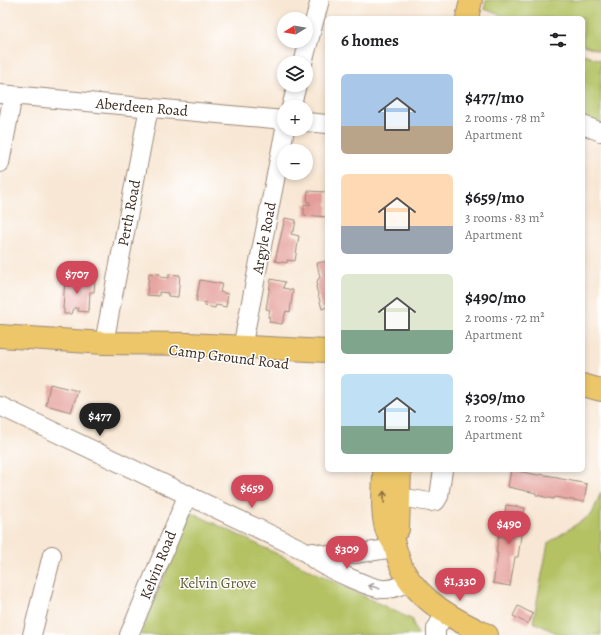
<!DOCTYPE html>
<html lang="en">
<head>
<meta charset="utf-8">
<style>
  :root { --surface:#fff; --page:#f2f2f2; --text:#202124; --muted:#757577; --accent:#d1495b }
  body { margin:0; font-family:Alegreya,serif; background:var(--page); color:var(--text); height:100vh; display:flex; flex-direction:column; font-size:15px; white-space:nowrap }
  * { box-sizing:border-box; margin:0 }
  p { font-size:13px; color:var(--muted) }
  .icon { flex:none; width:22px; height:22px; fill:none; stroke:currentColor; stroke-width:2; stroke-linecap:round; stroke-linejoin:round }
  .map { position:relative; flex:1; overflow:hidden }
  .details { position:absolute; left:325px; top:16px; width:260px; height:456px; display:flex; flex-direction:column; background:var(--surface); border-radius:6px; box-shadow:0 2px 6px #0003 }
  .details>* { flex:none }
  .needle { width:26px; rotate:259deg }
  .tools { position:absolute; left:277px; top:12px; display:grid; gap:8px }
  .tools a { display:grid; place-items:center; width:36px; height:36px; border-radius:50%; background:var(--surface); box-shadow:0 2px 6px #0003; font-size:20px }
  .price { position:absolute; translate:-50% -34px; padding:0 9px; border-radius:14px; background:var(--accent); color:#fff; font-size:13px; line-height:26px; filter:drop-shadow(0 1px 2px #0008) }
  .price::after { content:''; position:absolute; left:50%; top:24px; width:12px; height:9px; margin-left:-6px; background:inherit; clip-path:polygon(0 0,100% 0,50% 100%) }
  .price.current { background:#222; color:#fff }
  ul { padding:0; list-style:none }
  li { display:flex; align-items:center; gap:12px; height:100px; padding:0 16px }
  li span { display:grid; place-items:center; flex:none; width:112px; height:80px; border-radius:6px; color:#555 }
  li>.icon { margin-inline-start:auto }
  span .icon { width:48px; height:48px; fill:#fffc; stroke-width:1 }
  li b { font-size:17px }
  h2 { display:flex; justify-content:space-between; align-items:center; height:48px; padding:0 16px; font-size:17px }
  .map>svg:first-child { display:block }
  .green { fill:#b4c264; stroke:#787641 }
  .building { fill:#e49d98 }
  .lines { fill:none; stroke-linecap:round; stroke-linejoin:round }
  .minor-casing { stroke:#9a8879; stroke-width:20 }
  .major-casing { stroke:#9a8879; stroke-width:24 }
  .minor { stroke:#fff; stroke-width:18 }
  .major { stroke:#ecc669; stroke-width:22 }
  .oneway { stroke:#8b7040 }
  .oneway2 { stroke:#a79f9a }
  .labels { text-anchor:middle; stroke-width:3; stroke-linejoin:round; paint-order:stroke }
  .street-label { font-size:15px; fill:#3b2a1e; stroke:#fff }
  .park-label { font-size:15px; fill:#5f5833; stroke:#fff }
</style>
</head>
<body>
<div class="map">
<svg width="601" height="635" viewBox="0 0 601 635">
  <rect width="100%" height="100%" fill="#fff"/>
  <filter id="ink" filterUnits="userSpaceOnUse"><feTurbulence type="fractalNoise" baseFrequency=".025" numOctaves="2"/><feDisplacementMap in="SourceGraphic" scale="8" xChannelSelector="R" yChannelSelector="G"/><feConvolveMatrix kernelMatrix="1 2 1 2 8 2 1 2 1" color-interpolation-filters="sRGB"/></filter>
  <filter id="wash" filterUnits="userSpaceOnUse"><feTurbulence type="fractalNoise" baseFrequency=".012" numOctaves="4" result="noise"/><feDisplacementMap in="SourceGraphic" scale="16" xChannelSelector="R" yChannelSelector="G"/><feGaussianBlur stdDeviation="0.9" result="paint"/><feColorMatrix in="noise" values="0 0 0 0 0 0 0 0 0 0 0 0 0 0 0 0 0 1.4 0 .05"/><feComposite in="paint" operator="in"/></filter>
  <g filter="url(#wash)">
    <rect width="100%" height="100%" fill="#f8e7d4"/>
    <path class="green" d="M486,0h115v51l-18,-6v-27h-74l-25,-9z
      M583,54l18,6v64l-18,-6z
      M601,492v143h-40l-28,-13 15,-79 44,-29z
      M191,512l222,108 1,8 5,7h-279z"/>
    <g id="blocks">
      <path class="building" d="M308,191l19,1v25l-23,-2v-11l6,1v-3h-3z
        M285,218l11,2 -2,11h-2l-1,3 8,2 -4,25 -8,-1v3l-12,-2z
        M327,261v46l-5,2 -6,-22 2,-8 2,-1 -3,-15z
        M149,273l11,1v3l9,1v-4l11,1 -2,22 -10,-1v-3l-9,-1v4l-12,-1z
        M65,278l30,2 -1,12h-4l-1,18 -1,-1v3l-10,-1v-3h-4l-2,6h-8v-5h-1z
        M271,279l14,3 -2,6 10,2 -3,22 -4,-1 -4,13 -13,-2 1,-4 -2,-1 2,-7 -4,-1z
        M200,280l22,4 -2,8 8,2 -2,13 -10,-2 -1,3 -10,-2 1,-3 -10,-2z
        M50,384l28,7 -7,21 -25,-7z
        M511,470l28,5 1,-1 17,3v1l30,6 -3,18 -29,-5 -1,2 -18,-4v-2l-28,-6z
        M506,505l19,3 -7,49h-3l-5,29 -17,-3 5,-30h-2l3,-18 2,1z
        M518,606l15,8 -5,10 -15,-8z"/>
    </g>
  </g>
  <g filter="url(#ink)">
    <use href="#blocks" fill-opacity="0" stroke="#9a8879" stroke-width="1"/>
    <g class="lines">
      <g class="minor-casing">
        <path id="minor" d="M303,63l17,-63
          M0,94l284,26
          M291,107l6,-22
          M306,122l21,2
          M583,125l18,7
          M0,163l13,-68
          M104,343l45,-236
          M242,348l43,-219
          M0,406l303,144c4,3 8,7 12,10 13,8 58,31 72,29 9,0 16,-5 23,-9
          M399,497l31,5 6,-1 3,-5 4,-26
          M313,552l21,5 61,-9
          M32,635l20,-80
          M129,635l59,-141
          M436,635v-6l9,-16"/>
      </g>
      <g class="major-casing">
        <path id="major" d="M467,18l4,-18
          M0,336l104,7 85,1 138,7
          M583,385l18,5
          M384,470c0,19 -3,40 2,58 1,6 6,11 8,16 3,9 5,18 9,26 18,32 52,50 84,65
          M398,529l2,-59"/>
      </g>
      <use href="#minor" class="minor"/>
      <use href="#major" class="major"/>
    </g>
    <defs><path id="oneway-shaft" d="M-6 0H5M1.5-3L5.5 0L1.5 3" fill="none" stroke-width="1.6" stroke-linecap="round" stroke-linejoin="round"/></defs>
    <use class="oneway" href="#oneway-shaft" transform="translate(384 497) rotate(-91)"/>
    <use class="oneway2" href="#oneway-shaft" transform="translate(374 587) rotate(-163)"/>
  </g>
  <g class="labels">
    <g class="street-label">
      <text transform="translate(142 107) rotate(5)" y="5">Aberdeen Road</text>
      <text transform="translate(129 213) rotate(-79)" y="5">Perth Road</text>
      <text transform="translate(264 238) rotate(-79)" y="5">Argyle Road</text>
      <text transform="translate(229 357) rotate(7)" y="5">Camp Ground Road</text>
      <text transform="translate(158 565) rotate(-68)" y="5">Kelvin Road</text>
    </g>
    <g class="park-label">
      <text x="218" y="588">Kelvin Grove</text>
    </g>
  </g>
</svg>
<div class="tools">
<a><svg class="needle" viewBox="-14 -14 28 28"><path d="M0-13l5 13h-10z" fill="#e53935"/><path d="M0 13l5-13h-10z" fill="#757577"/></svg></a>
<a><svg class="icon" aria-label="layers" viewBox="0 0 24 24"><path d="M12 4l9 5-9 5-9-5zM3 14l9 5 9-5"/></svg></a>
<a>+</a>
<a>−</a>
</div>
<b class="price" style="left:77px;top:295px">$707</b>
<b class="price current" style="left:100px;top:437px">$477</b>
<b class="price" style="left:252px;top:509px">$659</b>
<b class="price" style="left:509px;top:545px">$490</b>
<b class="price" style="left:347px;top:570px">$309</b>
<b class="price" style="left:460px;top:602px">$1,330</b>
<section class="details">
<h2>6 homes<svg class="icon" aria-label="filters" viewBox="0 0 24 24"><path d="M4 7h16M4 17h16"/><circle cx="9" cy="7" r="2"/><circle cx="15" cy="17" r="2"/></svg></h2>
<ul>
<li><span style="background:linear-gradient(#a9c7e8 65%,#b9a48a 0)"><svg class="icon" aria-label="home" viewBox="0 0 24 24"><path d="M3 11l9-7 9 7M6 9v11h12V9"/></svg></span><div><b>$477/mo</b><p>2 rooms · 78 m²</p><p>Apartment</p></div></li>
<li><span style="background:linear-gradient(#ffd9b3 65%,#9aa5b1 0)"><svg class="icon" aria-label="home" viewBox="0 0 24 24"><path d="M3 11l9-7 9 7M6 9v11h12V9"/></svg></span><div><b>$659/mo</b><p>3 rooms · 83 m²</p><p>Apartment</p></div></li>
<li><span style="background:linear-gradient(#dfe7d0 70%,#7fa58c 0)"><svg class="icon" aria-label="home" viewBox="0 0 24 24"><path d="M3 11l9-7 9 7M6 9v11h12V9"/></svg></span><div><b>$490/mo</b><p>2 rooms · 72 m²</p><p>Apartment</p></div></li>
<li><span style="background:linear-gradient(#bfe0f5 65%,#7fa58c 0)"><svg class="icon" aria-label="home" viewBox="0 0 24 24"><path d="M3 11l9-7 9 7M6 9v11h12V9"/></svg></span><div><b>$309/mo</b><p>2 rooms · 52 m²</p><p>Apartment</p></div></li>
</ul>
</section>
</div>
</body>
</html>
